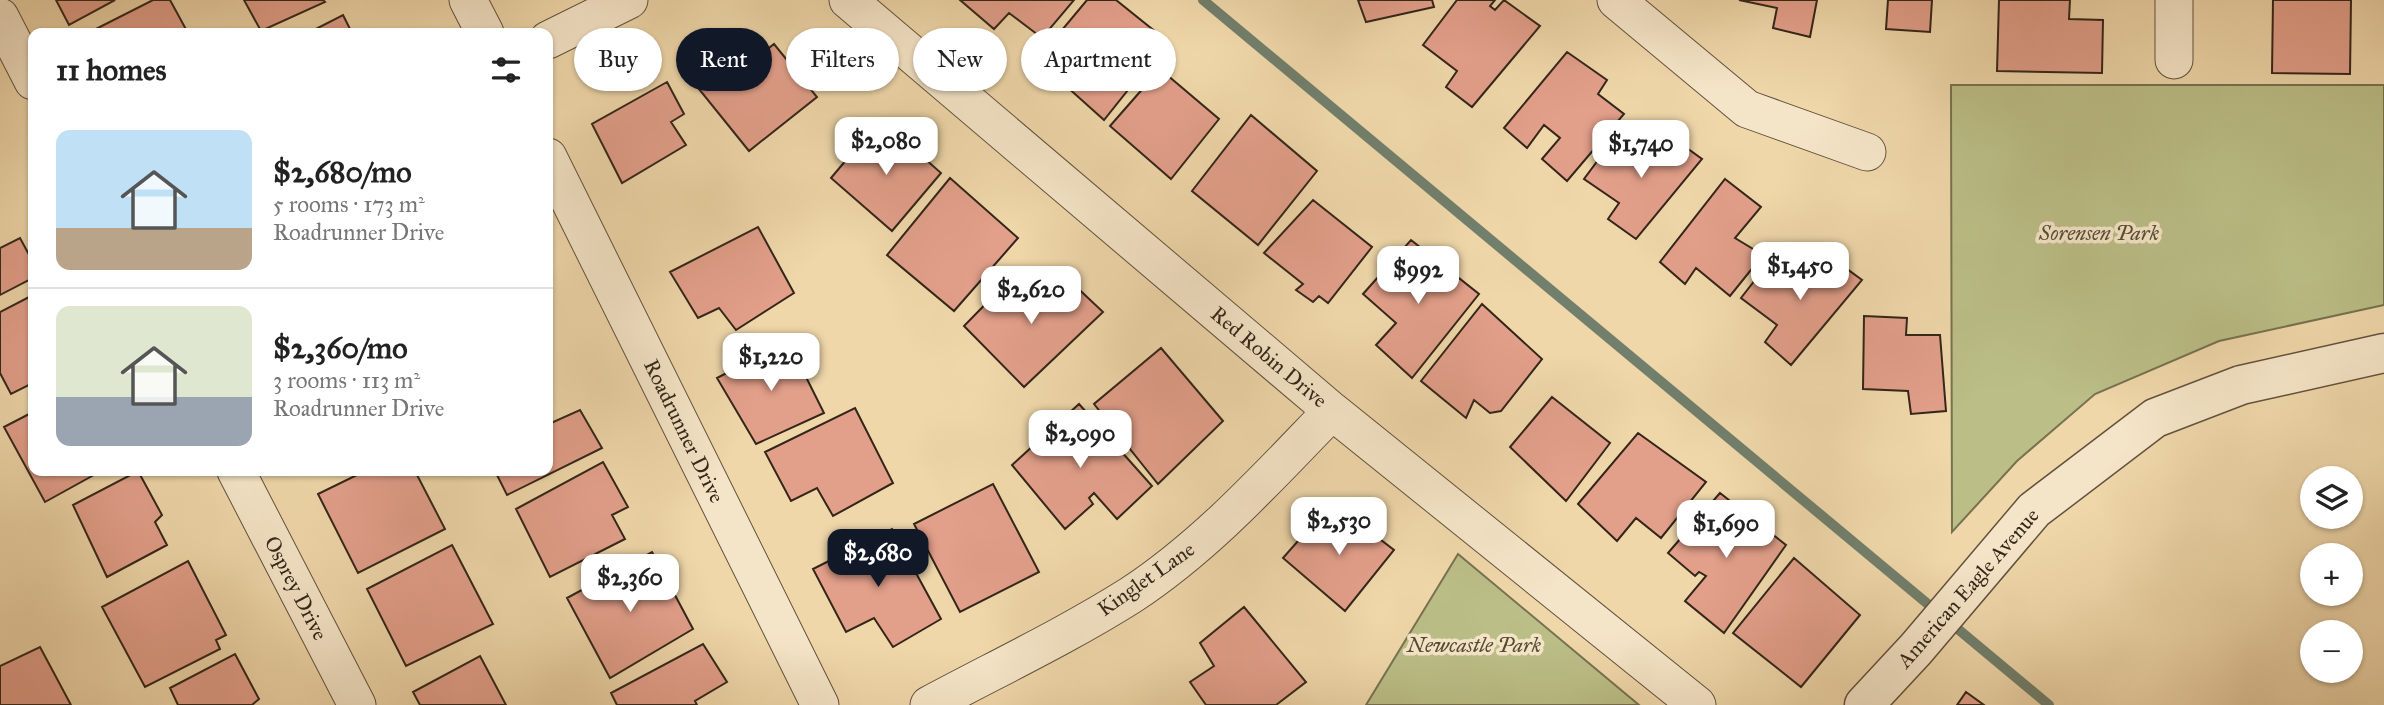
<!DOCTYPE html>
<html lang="en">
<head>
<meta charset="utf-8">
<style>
  :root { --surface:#fff; --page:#f6f6f6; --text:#222; --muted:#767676; --line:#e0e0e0; --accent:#111827 }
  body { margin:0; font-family:"IM FELL Great Primer",serif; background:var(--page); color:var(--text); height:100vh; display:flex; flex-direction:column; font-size:26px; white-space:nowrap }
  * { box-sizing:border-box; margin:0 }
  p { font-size:23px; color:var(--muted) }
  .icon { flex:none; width:38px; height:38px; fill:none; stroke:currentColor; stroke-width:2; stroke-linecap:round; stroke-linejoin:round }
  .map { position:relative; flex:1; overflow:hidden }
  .side { position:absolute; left:28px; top:28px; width:525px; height:448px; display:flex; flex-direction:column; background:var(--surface); border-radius:14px; box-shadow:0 2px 5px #0004 }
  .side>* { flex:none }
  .guide { position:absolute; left:574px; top:28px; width:665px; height:63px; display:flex; gap:14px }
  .buttons { position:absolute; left:2300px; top:466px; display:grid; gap:14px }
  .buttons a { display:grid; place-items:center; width:63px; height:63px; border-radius:50%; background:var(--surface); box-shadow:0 2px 5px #0004; font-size:35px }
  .price { position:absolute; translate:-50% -60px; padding:0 16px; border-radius:14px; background:#fff; color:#222; font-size:23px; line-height:46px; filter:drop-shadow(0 2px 4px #0008) }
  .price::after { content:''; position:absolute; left:50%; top:42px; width:21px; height:16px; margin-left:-10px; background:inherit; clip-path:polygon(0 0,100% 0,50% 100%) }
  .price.current { background:var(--accent); color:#fff }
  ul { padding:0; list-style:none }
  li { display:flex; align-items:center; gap:21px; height:175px; padding:0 28px }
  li+li { border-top:2px solid var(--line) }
  li span { display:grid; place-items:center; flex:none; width:196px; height:140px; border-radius:14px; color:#555 }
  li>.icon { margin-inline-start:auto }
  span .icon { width:84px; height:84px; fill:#fffc; stroke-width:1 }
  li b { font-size:30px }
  h2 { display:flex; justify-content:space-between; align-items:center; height:84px; padding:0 28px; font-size:30px }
  .pill { padding:0 24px; border-radius:32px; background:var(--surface); box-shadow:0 2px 5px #0004; font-size:24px; line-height:63px }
  .pill.current { background:var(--accent); color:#fff }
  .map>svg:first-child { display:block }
  .green { fill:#bbbe87; stroke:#777250; stroke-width:2 }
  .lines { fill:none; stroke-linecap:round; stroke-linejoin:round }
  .stream { stroke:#717f6c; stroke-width:10 }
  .building { fill:#e29f8a; stroke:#332619; stroke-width:2 }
  .minor-casing { stroke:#62523d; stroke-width:39 }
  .tertiary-casing { stroke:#62523d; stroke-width:41 }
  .minor { stroke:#f5e5c8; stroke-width:37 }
  .tertiary { stroke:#f5e5c8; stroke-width:38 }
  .labels { text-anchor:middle; stroke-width:7; stroke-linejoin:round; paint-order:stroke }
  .park-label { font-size:21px; font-style:italic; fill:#554c34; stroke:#f5e5c8 }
  .street-label { font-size:21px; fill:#332619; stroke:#f5e5c8 }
</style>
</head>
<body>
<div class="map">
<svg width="2384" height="705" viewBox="0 0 2384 705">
  <rect width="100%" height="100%" fill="#efd7aa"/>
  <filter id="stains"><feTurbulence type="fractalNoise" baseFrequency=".00286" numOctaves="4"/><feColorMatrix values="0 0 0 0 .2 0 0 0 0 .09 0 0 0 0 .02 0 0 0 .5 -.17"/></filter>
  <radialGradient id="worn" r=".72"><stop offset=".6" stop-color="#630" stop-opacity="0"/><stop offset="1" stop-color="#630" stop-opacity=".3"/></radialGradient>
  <path class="green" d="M1951,85h433v220l-165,36 -124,53 -78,67 -65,71z
    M1458,554l181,151h-273z"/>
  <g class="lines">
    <path class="stream" d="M1203,0l846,705"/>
  </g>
  <path class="building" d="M56,0h59l-46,25z
    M153,0h17l18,33h-100z
    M244,0h79l2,2 -64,29z
    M960,0h114l-32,38 -33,-25 -15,16z
    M1087,0h29l51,41 -63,79 -67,-60z
    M1358,0h74l2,7 -68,15z
    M1457,0h38l-5,6 5,4 9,-10 36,26 -68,81 -26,-20 11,-16 -34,-26z
    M1739,0h78l-7,37 -37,-9 4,-20z
    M1888,0h44l-2,32 -44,-3z
    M1999,0h71l-1,19 34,1 -1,53 -105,-2z
    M2273,0h78l-1,74 -78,-1z
    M343,15l9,18h-44z
    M732,42l17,22 25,-20 43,53 -68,54 -63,-78z
    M1567,52l40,28 -9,14 26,20 -57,67 -25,-22 18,-21 -16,-13 -17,23 -23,-20z
    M1160,69l59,50 -48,60 -61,-53z
    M667,82l17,32 -13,8 15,23 -64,38 -30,-59z
    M1251,115l66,56 -59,74 -66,-54z
    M874,127l19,15 5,-7 43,38 -49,58 -61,-53z
    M1666,133l36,26 -66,80 -28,-20 11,-16 -35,-24 32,-43 27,21z
    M950,178l68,60 -64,73 -67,-56z
    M1725,179l36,28 -26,31 28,17 -33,41 -34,-28 -11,16 -25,-22z
    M1313,200l59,47 -44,56 -9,-7 -6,6 -17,-12 7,-6 -39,-31z
    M758,227l36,66 -58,37 -17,-22 -21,10 -28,-46z
    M20,238l13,24v16l-33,17v-47z
    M1411,240l68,54 -67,84 -36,-33 20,-22 -33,-29z
    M1824,252l38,28 -71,85 -26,-23 12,-17 -36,-27 32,-41 26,22z
    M1013,276l10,9 7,-6 15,13 -4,10 4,3 25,-24 33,31 -79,75 -60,-61z
    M33,295v88l-22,11 -11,-21v-61z
    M1482,304l60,55 -41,52 -11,2 -16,-13 -8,18 -45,-37z
    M1864,316l43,2 -1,17h34l6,76 -35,3 -3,-23 -45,-2z
    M788,341l36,72 -68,31 -39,-66z
    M1161,348l62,73 -65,63 -64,-80z
    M1552,397l58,46 -44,58 -56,-54z
    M1079,404l73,82 -35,33 -23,-26 -5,5 4,6 -28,25 -53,-64z
    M855,408l38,75 -60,33 -16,-28 -26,13 -26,-49z
    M580,410l22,38 -95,47 -12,-24h53v-49l1,2z
    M33,412v59h68l-56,31 -41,-75z
    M1638,433l68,49 -45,56 -25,-20 -19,23 -39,-37z
    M603,462l25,45 -16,8 13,24 -75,38 -34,-68z
    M138,471l24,44 -7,7 12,23 -60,32 -34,-72z
    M365,471h50l30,58 -87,44 -40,-79z
    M993,484l46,88 -79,40 -46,-88z
    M1720,493l66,52 -62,88 -39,-32 21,-25 -7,-4 -4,4 -27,-23z
    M1328,507l20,16 3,-6 43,33 -49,61 -62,-53z
    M892,529l49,90 -48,28 -19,-29 -28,14 -33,-63z
    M452,545l41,79 -87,42 -39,-77z
    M652,552l41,77 -83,49 -43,-80z
    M1794,558l66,57 -59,72 -68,-54z
    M188,561l38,74 -10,5 4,9 -75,38 -43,-80z
    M1244,607l62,75 -30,23h-70l-16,-23 24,-16 -14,-23z
    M703,644l24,38 -32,19 2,4h-80l-6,-12z
    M40,647l31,58h-71v-39z
    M235,654l24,45 -7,6h-74l-8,-17z
    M480,656l26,49h-86l-7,-13z
    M1966,692l18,13h-27z"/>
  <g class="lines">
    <g class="minor-casing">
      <path id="minor" d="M468,0l17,33
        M848,0l484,411 365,294
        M1616,0l131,109 120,43
        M0,17l33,64
        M548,40l81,-40
        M2174,60v-60
        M548,157l272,548
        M236,471l121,234
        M929,705c67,-36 137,-69 202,-110 76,-50 138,-119 201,-184"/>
    </g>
    <g class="tertiary-casing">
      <path id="tertiary" d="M1864,705l52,-56 118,-139 121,-92 86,-33 143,-32"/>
    </g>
    <use href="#minor" class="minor"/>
    <use href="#tertiary" class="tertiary"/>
  </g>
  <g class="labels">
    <g class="park-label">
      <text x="2099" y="240">Sorensen Park</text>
      <text x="1474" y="652">Newcastle Park</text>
    </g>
    <g class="street-label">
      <text transform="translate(1269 357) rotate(40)" y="7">Red Robin Drive</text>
      <text transform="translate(684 431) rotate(64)" y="7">Roadrunner Drive</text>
      <text transform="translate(1146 579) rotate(-35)" y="7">Kinglet Lane</text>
      <text transform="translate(296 588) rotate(63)" y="7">Osprey Drive</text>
      <text transform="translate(1968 588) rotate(-49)" y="7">American Eagle Avenue</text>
    </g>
  </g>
  <rect width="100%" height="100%" filter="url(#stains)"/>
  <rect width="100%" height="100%" fill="url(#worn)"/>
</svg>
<div class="buttons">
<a><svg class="icon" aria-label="layers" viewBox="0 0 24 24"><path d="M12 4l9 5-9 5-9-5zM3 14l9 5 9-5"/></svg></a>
<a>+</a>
<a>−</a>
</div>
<b class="price" style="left:886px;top:177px">$2,080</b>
<b class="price" style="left:1641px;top:180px">$1,740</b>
<b class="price" style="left:1800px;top:302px">$1,450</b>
<b class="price" style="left:1418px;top:306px">$992</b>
<b class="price" style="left:1031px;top:326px">$2,620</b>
<b class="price" style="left:771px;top:393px">$1,220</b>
<b class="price" style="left:1080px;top:470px">$2,090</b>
<b class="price" style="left:1339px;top:557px">$2,530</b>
<b class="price" style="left:1726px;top:560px">$1,690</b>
<b class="price current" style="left:878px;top:589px">$2,680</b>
<b class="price" style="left:630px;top:614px">$2,360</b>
<div class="guide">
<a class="pill">Buy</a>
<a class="pill current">Rent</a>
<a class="pill">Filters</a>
<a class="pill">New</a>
<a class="pill">Apartment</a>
</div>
<section class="side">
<h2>11 homes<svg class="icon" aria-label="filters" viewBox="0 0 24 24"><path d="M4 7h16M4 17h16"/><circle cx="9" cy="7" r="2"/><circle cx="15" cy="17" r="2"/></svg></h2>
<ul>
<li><span style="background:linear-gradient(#bfe0f5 70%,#b9a48a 0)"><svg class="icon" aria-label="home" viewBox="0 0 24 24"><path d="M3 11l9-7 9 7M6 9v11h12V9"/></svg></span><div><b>$2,680/mo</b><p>5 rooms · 173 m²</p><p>Roadrunner Drive</p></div></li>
<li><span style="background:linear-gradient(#dfe7d0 65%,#9aa5b1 0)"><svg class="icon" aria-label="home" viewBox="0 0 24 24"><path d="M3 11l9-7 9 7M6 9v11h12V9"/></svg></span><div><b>$2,360/mo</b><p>3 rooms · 113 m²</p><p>Roadrunner Drive</p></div></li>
</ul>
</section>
</div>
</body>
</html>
